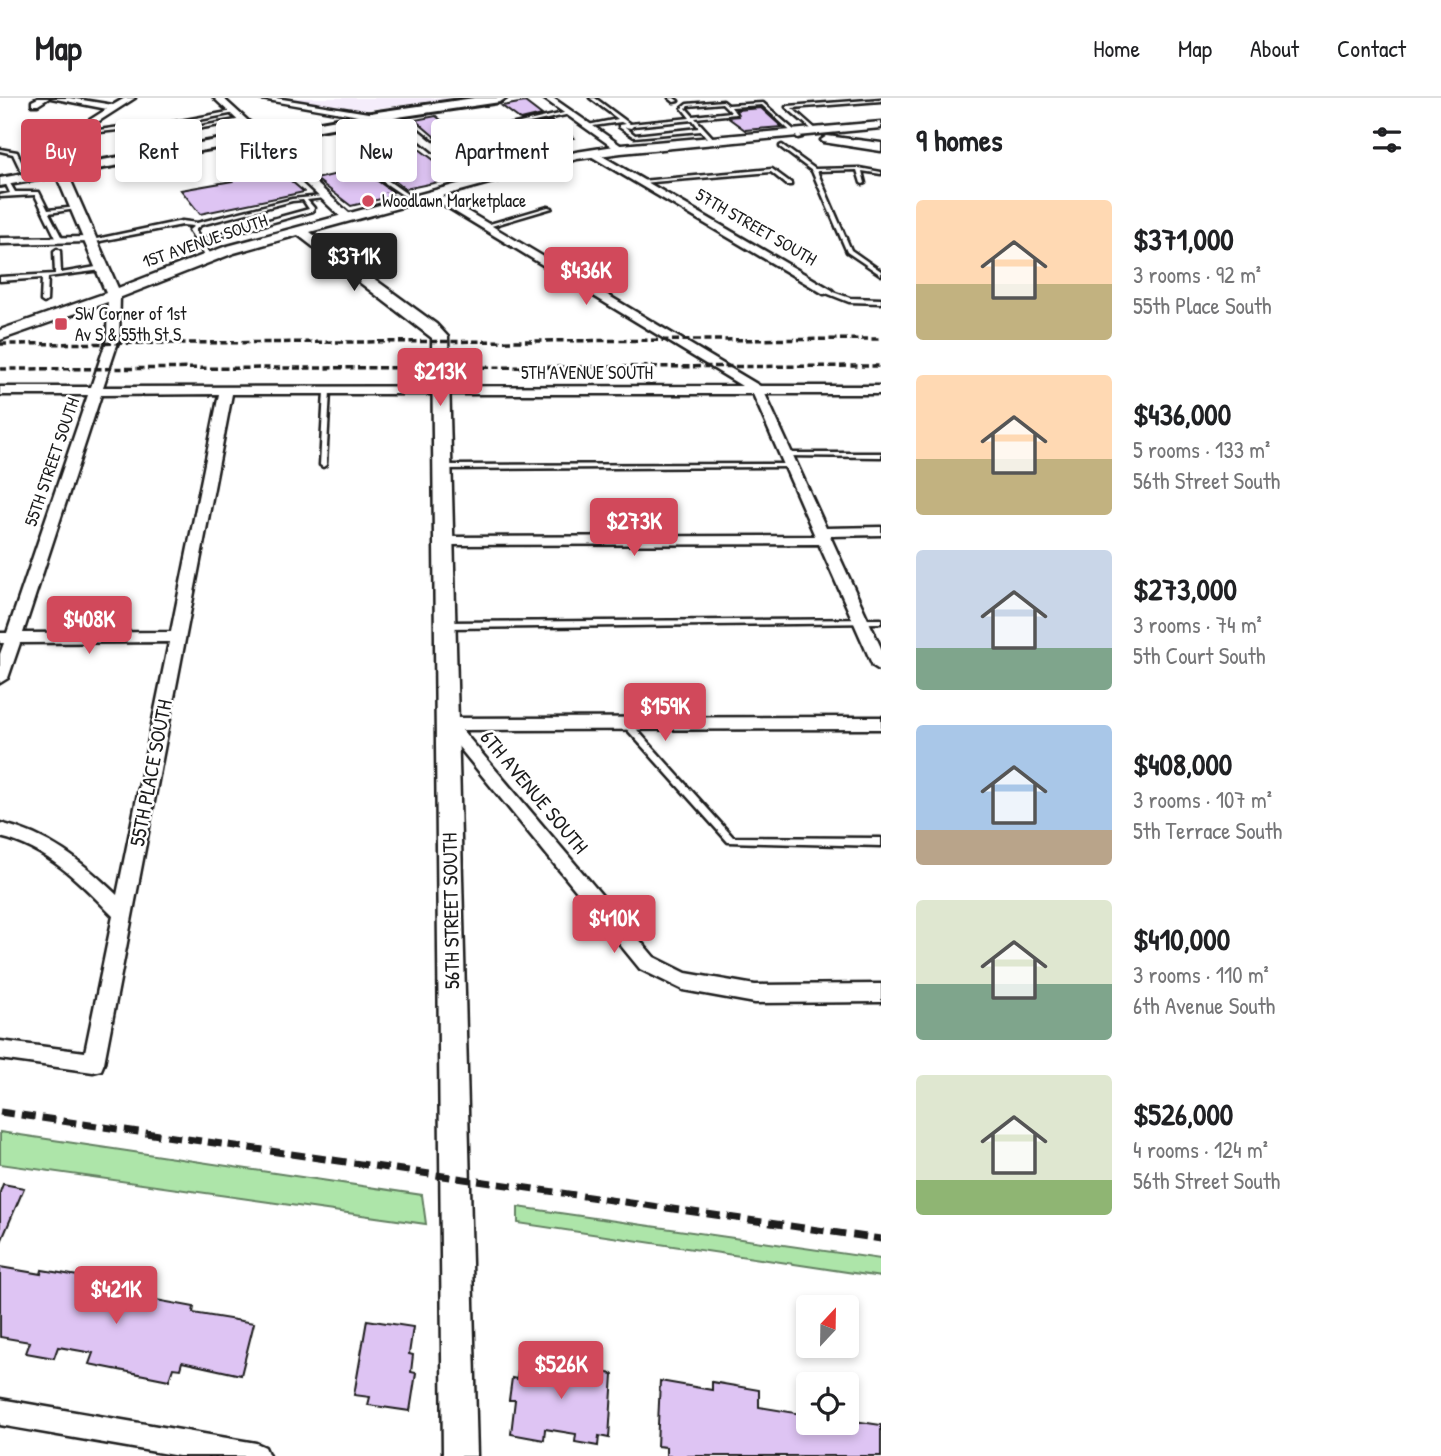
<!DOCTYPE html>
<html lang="en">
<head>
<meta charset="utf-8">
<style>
  :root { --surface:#fff; --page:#f6f6f6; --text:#202124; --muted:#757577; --line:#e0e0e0; --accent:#d1495b }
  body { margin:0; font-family:"Patrick Hand",sans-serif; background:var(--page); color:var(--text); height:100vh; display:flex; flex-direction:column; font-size:26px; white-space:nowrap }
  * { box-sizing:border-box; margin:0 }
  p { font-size:23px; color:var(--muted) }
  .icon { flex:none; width:38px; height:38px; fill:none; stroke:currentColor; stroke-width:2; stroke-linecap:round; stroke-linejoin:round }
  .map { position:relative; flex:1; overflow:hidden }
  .side { display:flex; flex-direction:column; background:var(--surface); width:560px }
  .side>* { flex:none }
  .banner { position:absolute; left:21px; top:21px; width:665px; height:63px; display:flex; gap:14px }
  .needle { width:46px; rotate:22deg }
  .controls { position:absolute; left:796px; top:1197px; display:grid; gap:14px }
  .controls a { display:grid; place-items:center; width:63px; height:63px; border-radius:7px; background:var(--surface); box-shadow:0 4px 10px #0003; font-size:35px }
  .price { position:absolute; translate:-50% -60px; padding:0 16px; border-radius:7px; background:var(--accent); color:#fff; font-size:23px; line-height:46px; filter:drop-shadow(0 2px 4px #0008) }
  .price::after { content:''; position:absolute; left:50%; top:42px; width:21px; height:16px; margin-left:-10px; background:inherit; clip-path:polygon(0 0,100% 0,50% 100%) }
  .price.current { background:#222; color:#fff }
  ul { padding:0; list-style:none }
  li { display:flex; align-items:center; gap:21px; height:175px; padding:0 35px }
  li span { display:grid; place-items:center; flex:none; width:196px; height:140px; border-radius:7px; color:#555 }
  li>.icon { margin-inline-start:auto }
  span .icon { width:84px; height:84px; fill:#fffc; stroke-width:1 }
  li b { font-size:30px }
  h2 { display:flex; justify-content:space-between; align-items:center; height:84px; padding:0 35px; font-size:30px }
  .pill { padding:0 24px; border-radius:7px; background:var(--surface); box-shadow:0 4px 10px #0003; font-size:24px; line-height:63px }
  .pill.current { background:var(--accent); color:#fff }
  header { display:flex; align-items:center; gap:42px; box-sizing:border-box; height:98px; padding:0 35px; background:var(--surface); border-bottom:2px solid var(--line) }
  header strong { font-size:33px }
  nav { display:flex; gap:38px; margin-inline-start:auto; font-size:24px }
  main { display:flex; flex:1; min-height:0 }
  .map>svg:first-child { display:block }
  .built { fill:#f5edfb }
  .green { fill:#ade5a9; stroke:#648062; stroke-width:2 }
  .building { fill:#dec4f3; stroke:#1c1c1c; stroke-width:2 }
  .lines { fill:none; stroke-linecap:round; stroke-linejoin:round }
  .lane-casing { stroke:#1c1c1c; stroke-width:5 }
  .street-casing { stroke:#1c1c1c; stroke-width:5 }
  .secondary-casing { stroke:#1c1c1c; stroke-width:5 }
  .primary-casing { stroke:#1c1c1c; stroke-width:6 }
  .lane { fill:#fff; fill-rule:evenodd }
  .street { fill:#fff; fill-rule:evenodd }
  .secondary { fill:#fff; fill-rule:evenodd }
  .primary { fill:#fff; fill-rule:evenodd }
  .rail-far1 { stroke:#1c1c1c; stroke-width:3.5; stroke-dasharray:7 3.5; stroke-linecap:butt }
  .rail { stroke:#1c1c1c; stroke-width:7; stroke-dasharray:14 7; stroke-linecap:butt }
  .poi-dot { fill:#d1495b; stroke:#fff; stroke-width:2.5 }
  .labels { text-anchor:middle; stroke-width:5; stroke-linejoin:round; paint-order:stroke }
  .far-poi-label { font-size:18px; fill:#1c1c1c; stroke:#fff; text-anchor:start }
  .far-street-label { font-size:18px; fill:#1c1c1c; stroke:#fff }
  .street-label { font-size:21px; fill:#1c1c1c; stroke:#fff }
</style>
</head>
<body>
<header>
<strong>Map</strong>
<nav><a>Home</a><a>Map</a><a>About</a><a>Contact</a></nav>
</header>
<main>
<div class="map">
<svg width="881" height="1358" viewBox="0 0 881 1358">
  <rect width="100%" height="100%" fill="#fff"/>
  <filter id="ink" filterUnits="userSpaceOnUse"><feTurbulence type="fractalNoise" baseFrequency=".0143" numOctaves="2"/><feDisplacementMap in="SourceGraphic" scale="14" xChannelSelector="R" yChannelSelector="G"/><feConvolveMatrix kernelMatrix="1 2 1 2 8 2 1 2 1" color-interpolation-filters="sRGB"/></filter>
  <g filter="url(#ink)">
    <path class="built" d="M286,0h169l-91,12z"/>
    <path class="green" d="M0,1034l422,63 4,29 -426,-60z
      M518,1109l363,52v18l-363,-54z"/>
    <path class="building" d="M525,4l17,13 -21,5 -19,-14z
      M761,10l21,19 -37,3 -18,-13 11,-1 -2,-6z
      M436,18l22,18 -22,4 -21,-18z
      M551,23l23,17 -24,4 -21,-16z
      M403,39l55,41 -53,11 -53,-42z
      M270,65l34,29 -104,22 -19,-24 51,-9 -9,-8z
      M337,76l7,6 24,-6 25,18 -5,1 6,3 -43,10 -35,-27z
      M3,1086l21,4 -24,56v-52z
      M0,1169l41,7 1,-4 42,7 -3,9 113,21 -1,6 61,10 -13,52 -59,-13 -2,7 -7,-1 -4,12 -80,-16 4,-11 -35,-6 -4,11 -28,-5 4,-11 -30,-5z
      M367,1222l46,7 -4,27 4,1 -2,17 5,1 -6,38 -42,-6 2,-8 -16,-2z
      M520,1259l93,17 -4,64 -10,-2 -1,10 -23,-4 1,-8 -31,-5 -1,11 -33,-6 4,-34h-6l3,-22 5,1z
      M660,1283l52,9v-8l47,8v17l49,8v8h46v-2l27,4v31h-215v-9l-9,-1z"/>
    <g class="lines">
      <g class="lane-casing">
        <path id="lane" d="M590,0h5l35,26 60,-6 -8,-10 5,-4 36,-3 5,4 35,-2 39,34 -4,1 -36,-33 -31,2 5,7 -41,4 20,22v2h-4l-10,-11 -67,6 -15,-10v-2l6,-1 -4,-2 -35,5 2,-2 30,-6zM722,5l9,9 -38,4 -7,-8 2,-2zM693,22l6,8 -64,7 -10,-8 6,1 2,-2z
          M669,0h5l4,3 -4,1z
          M881,1v2l-89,7 26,23 -2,2 -30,-26 2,-1z
          M233,13l2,2 -56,11 6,5 57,-10 2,2 -60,10 -10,-7 -42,5 27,24v1l-2,1 -30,-26 -54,6 -2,-1 56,-8 2,1 46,-5z
          M568,14l2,2 -141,31 -2,-1z
          M782,47l33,24 44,-1 22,4v2l-19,-3 3,12 -2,1 -2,-1 -4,-13 -40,1 34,79 30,21v4l-34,-23 -35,-81 -32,-24v-1z
          M0,51l17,3 11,26 -4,-1 -11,-23 -13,-3z
          M366,70h4l44,31 -4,1 -44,-30z
          M772,71l19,14v2h-4l-16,-13 -130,11 -2,-1 2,-1z
          M4,82h4l7,12h24l9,18 30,-3v2h-2l-27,4 14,27 -1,1 -5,-1 -22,-45 -35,2v-2l10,-2z
          M322,98h2v2l-17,2 7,8 -1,3 -111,31 9,14 -3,2 -3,-2 -16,-26 5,-4 -12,-1 -92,18 -3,-2 95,-20 15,2 95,-24zM303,102l6,9 -109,30 -5,-9 6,-5 91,-24z
          M548,109l4,1 -64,19 -5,-1z
          M57,151l3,2 1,22 41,-7 3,2 -3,2 -54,7 -1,24 -3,2 -3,-2 1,-23 -42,3v-4l55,-3 -1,-23z
          M826,193h4l20,7 31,1v4l-32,-1 -23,-9z
          M327,291l3,2 -4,74 -3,2 -3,-2 4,-74z
          M786,355h95v4l-97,-1v-2z
          M791,366l2,1v2l-351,2 -3,-2 3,-2z
          M881,521v4l-435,5 -4,-3 4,-3z
          M627,623l3,1 103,115 148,1v8l-153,-4 -104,-116 -1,-2z"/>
      </g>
      <g class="street-casing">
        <path id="street" d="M38,0h11l-11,7h-6v-4z
          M51,0h19l43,7 12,-7h10l-67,43 23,26 -5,3 -28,-30 49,-31z
          M214,0h9l128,117v4h-8z
          M256,0h20l129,21 78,64 -8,2 -76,-62z
          M543,0h10l73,51 -8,2z
          M592,52l240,140 2,2 -10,2 -235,-139 -2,-2z
          M429,94h6l325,194h121v8h-116l61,134 55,-1v8l-51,1 51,112v23l-8,-5 -54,-122 -375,1 -7,-4 7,-4 371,-1 -62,-142h-521l-128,669 -3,7 -8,2 -93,-13v-18l85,11 28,-136c-33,-34 -66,-68 -113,-79v-14c49,12 82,38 117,72l52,-253 -149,1 -12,35 -8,5v-29l4,-11h-4v-10h7l81,-238h-88v-8h91l16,-48 1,-44 6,-3 6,3 -1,44 -16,48 639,-1 -313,-190zM219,296l-48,238 -148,1 78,-238z
          M93,139l1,2 -5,3 -89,2v-6z
          M881,619v12l-419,1 192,227 32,16 69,12 126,-1v18l-126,1 -72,-13 -43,-21 -200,-245 8,-6z
          M0,1301l256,44 9,4 4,9h-90l-179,-31z"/>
      </g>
      <g class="secondary-casing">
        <path id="secondary" d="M881,24v6l-260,25 -44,6 -267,73 126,92 12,13 29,1119h-34l-11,-1118 -134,-103 -64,18 -115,45 -119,42v-10l106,-37 -51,-121 6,-4 6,4 51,116 106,-41 352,-95 45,-7z
          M827,38l54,7v8l-58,-9 -2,-2z"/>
      </g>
      <g class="primary-casing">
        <path id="primary" d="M474,0h32l-6,4 -123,18 -377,66v-8l377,-66z"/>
      </g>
      <use href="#lane" class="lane"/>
      <use href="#street" class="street"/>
      <use href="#secondary" class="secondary"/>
      <use href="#primary" class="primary"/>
      <path class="rail-far1" d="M0,246l881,-5
        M0,271l881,-3"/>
      <path class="rail" d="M0,1014l881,127"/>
    </g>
  </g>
  <g class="poi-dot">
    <circle cx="368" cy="103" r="7"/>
    <rect x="54" y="219" width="14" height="14" rx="3.5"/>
  </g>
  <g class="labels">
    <g class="far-poi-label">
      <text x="382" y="109">Woodlawn Marketplace</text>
      <text x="75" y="222">SW Corner of 1st<tspan x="75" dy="21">Av S &amp; 55th St S</tspan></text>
    </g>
    <g class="far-street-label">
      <text transform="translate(756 129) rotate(30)" y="6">57TH STREET SOUTH</text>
      <text transform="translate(205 143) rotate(-19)" y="6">1ST AVENUE SOUTH</text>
      <text x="587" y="281">5TH AVENUE SOUTH</text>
      <text transform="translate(52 364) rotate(-71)" y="6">55TH STREET SOUTH</text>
    </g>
    <g class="street-label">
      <text transform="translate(151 675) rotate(-79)" y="7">55TH PLACE SOUTH</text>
      <text transform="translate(534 694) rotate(50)" y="7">6TH AVENUE SOUTH</text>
      <text transform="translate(451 813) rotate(-91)" y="7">56TH STREET SOUTH</text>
    </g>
  </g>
</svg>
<div class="controls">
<a><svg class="needle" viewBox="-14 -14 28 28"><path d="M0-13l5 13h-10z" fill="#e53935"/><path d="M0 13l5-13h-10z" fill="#757577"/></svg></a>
<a><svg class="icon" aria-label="locate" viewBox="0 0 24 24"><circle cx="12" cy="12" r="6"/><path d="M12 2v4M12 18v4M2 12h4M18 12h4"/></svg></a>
</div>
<b class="price current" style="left:354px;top:195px">$371K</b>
<b class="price" style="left:586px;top:209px">$436K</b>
<b class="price" style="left:440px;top:310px">$213K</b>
<b class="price" style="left:634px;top:460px">$273K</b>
<b class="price" style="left:89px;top:558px">$408K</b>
<b class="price" style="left:665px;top:645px">$159K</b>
<b class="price" style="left:614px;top:857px">$410K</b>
<b class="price" style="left:116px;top:1228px">$421K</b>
<b class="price" style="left:561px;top:1303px">$526K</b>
<div class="banner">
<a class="pill current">Buy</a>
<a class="pill">Rent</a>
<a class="pill">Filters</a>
<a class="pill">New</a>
<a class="pill">Apartment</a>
</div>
</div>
<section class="side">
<h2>9 homes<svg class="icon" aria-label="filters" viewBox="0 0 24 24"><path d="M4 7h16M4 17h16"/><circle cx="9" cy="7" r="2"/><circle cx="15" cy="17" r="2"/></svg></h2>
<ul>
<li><span style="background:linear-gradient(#ffd9b3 60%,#c2b280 0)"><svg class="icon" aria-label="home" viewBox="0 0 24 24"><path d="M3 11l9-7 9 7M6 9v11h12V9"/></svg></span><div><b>$371,000</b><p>3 rooms · 92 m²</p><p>55th Place South</p></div></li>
<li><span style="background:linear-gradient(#ffd9b3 60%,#c2b280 0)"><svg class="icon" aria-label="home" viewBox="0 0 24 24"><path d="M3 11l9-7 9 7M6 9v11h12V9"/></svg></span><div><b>$436,000</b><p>5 rooms · 133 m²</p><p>56th Street South</p></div></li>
<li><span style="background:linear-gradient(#c9d6e8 70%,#7fa58c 0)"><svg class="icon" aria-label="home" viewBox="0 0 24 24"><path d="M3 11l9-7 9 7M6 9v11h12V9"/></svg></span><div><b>$273,000</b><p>3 rooms · 74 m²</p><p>5th Court South</p></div></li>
<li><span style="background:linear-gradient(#a9c7e8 75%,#b9a48a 0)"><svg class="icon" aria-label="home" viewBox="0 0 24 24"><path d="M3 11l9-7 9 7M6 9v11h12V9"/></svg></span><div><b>$408,000</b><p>3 rooms · 107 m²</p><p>5th Terrace South</p></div></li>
<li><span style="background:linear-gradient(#dfe7d0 60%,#7fa58c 0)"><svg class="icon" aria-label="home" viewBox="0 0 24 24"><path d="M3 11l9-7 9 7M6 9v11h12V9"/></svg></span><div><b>$410,000</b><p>3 rooms · 110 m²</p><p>6th Avenue South</p></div></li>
<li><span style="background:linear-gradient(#dfe7d0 75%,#8fb573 0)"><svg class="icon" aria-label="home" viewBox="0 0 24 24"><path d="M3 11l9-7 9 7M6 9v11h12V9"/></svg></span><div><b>$526,000</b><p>4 rooms · 124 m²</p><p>56th Street South</p></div></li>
</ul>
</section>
</main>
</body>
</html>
